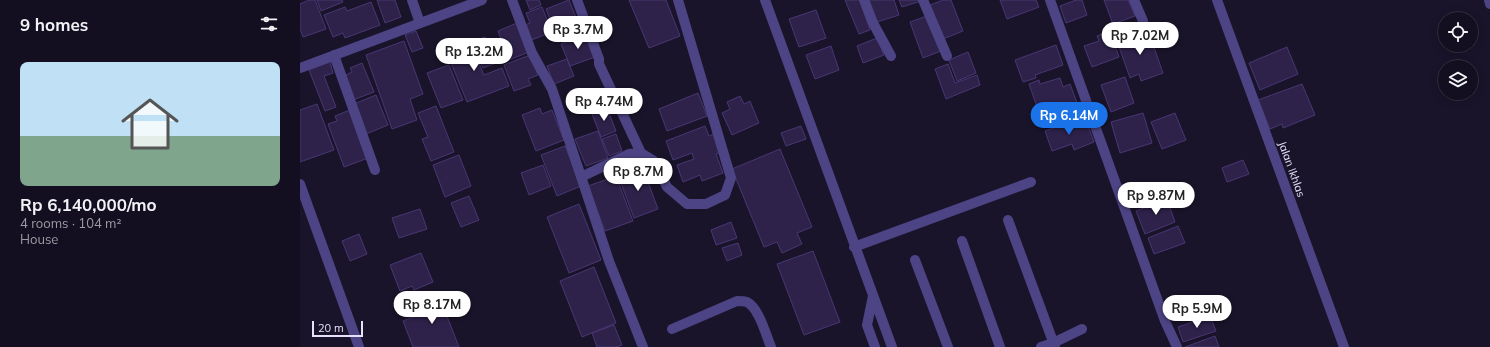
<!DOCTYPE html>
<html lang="en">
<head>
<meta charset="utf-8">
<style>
  :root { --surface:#140f20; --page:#211d2d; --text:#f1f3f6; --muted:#9d9ca5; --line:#332f3e; --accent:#1a73e8 }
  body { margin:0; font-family:Mulish,sans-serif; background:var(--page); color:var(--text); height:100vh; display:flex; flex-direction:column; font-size:15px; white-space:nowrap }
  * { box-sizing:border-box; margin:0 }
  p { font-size:13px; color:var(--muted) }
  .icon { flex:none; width:22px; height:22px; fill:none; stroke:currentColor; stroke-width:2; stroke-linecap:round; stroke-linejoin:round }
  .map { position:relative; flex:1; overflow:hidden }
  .details { display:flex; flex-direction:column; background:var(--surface); width:300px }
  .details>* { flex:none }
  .fabs { position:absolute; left:1138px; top:12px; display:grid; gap:8px }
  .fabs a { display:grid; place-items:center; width:40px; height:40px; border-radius:50%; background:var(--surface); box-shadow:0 2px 10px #0003,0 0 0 1px var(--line); font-size:20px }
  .scale { position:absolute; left:12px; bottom:10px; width:51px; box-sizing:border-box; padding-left:4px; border:2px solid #e6e1fc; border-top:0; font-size:11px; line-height:14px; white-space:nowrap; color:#e6e1fc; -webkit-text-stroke:3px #1a142b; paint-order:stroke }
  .price { position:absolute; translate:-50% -34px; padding:0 9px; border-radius:14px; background:#fff; color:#222; font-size:13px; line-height:26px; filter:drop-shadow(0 1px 2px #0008) }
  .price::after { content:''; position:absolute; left:50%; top:24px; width:12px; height:9px; margin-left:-6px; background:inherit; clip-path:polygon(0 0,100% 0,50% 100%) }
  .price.on { background:var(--accent); color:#fff }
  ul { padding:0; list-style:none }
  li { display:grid; align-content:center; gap:8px; height:212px; padding:0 20px }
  li span { display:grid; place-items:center; height:124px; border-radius:8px; color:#555 }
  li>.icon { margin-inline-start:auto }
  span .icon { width:72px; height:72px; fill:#fffc; stroke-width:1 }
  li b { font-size:17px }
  h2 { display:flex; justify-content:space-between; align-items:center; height:48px; padding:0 20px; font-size:17px }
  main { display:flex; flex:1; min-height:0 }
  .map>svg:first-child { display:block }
  .building { fill:#2e224a; stroke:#483773 }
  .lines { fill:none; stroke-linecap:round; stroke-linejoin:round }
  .minor { stroke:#4d4485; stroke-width:10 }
  .labels { text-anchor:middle; stroke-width:3.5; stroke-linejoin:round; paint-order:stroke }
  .street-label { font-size:11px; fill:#e6e1fc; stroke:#1a142b }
</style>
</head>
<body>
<main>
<section class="details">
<h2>9 homes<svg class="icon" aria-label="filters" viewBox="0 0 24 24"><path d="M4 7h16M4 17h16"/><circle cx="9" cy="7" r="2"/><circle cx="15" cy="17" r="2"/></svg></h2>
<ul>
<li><span style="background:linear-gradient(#bfe0f5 60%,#7fa58c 0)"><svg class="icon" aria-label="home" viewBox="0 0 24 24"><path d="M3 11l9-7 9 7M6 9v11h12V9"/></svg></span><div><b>Rp 6,140,000/mo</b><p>4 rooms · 104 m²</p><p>House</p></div></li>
</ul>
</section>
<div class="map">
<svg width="1190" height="347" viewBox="0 0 1190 347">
  <rect width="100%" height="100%" fill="#1a142b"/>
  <path class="building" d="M9,0h6l11,29 -23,8 -3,-8v-25z
    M17,0h25l1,2 -22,9z
    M77,0h18l6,17 -16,6z
    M226,0h13l2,5 -11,5z
    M269,0l13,33 -23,9 -13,-33z
    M329,0h37l14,36 -31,12z
    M545,0h15l10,30 -11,4z
    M569,0h25l5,15 -22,7z
    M599,0h21l1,1 -19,6z
    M643,0h8l12,31 -20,8 -13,-34z
    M700,0h36l3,7 -32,12z
    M776,0h6l5,15 -21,8 -6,-17z
    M804,0h24l7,16 -22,8z
    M71,2l9,23 -35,13 -2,-5 -10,4 -9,-22 21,-8 2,4z
    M242,7l10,25 -23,9 -6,-15 7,-3 -4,-10z
    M516,10l10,28 -27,9 -10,-28z
    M627,16l14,35 -18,7 -13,-36z
    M217,23l12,29 -20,8 -11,-29z
    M848,30l15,43 -22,8 -2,-7 -9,4 -13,-37z
    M116,31l7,17 -11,4 -7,-17z
    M810,31l9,26 -27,10 -8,-21 15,-5 -2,-5z
    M286,34l9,23 -25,9 -9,-22z
    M185,37l2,6 10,-4 8,21 -22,8 -10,-27z
    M577,38l7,17 -21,8 -6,-17z
    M169,39l15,36 18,-7 7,18 -42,16 -22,-54z
    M104,41l19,53 -13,5 7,21 -25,9 -26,-74z
    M756,45l7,20 -28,10 1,3 -13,4 -8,-22z
    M531,46l8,24 -24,9 -9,-24z
    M987,47l11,27 -38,16 -11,-27z
    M668,52l8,21 -19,8 -8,-21z
    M230,55l8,20 -10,4 3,6 -17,6 -10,-26z
    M267,59l7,17 -20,8 -7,-18z
    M30,62l3,11 -9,3 12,31 -11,4 -16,-41z
    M62,63l12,29 -21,8 -9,-24 8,-4 -2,-4z
    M648,64l7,19 22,-8 3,10 -34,14 -11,-30z
    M149,65l14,35 -22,8 -14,-35z
    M825,77l9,26 -23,9 -10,-27z
    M760,78l3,9 7,-3 9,24 -37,13 -13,-37 10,-4 1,4z
    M1002,84l13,31 -32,13 -1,-4 -12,5 -12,-29z
    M398,93l9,23 -40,15 -8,-22z
    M76,95l12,30 -22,9 -12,-30z
    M440,96l4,8 6,-3 9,22 -27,12 -10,-22 8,-4 -3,-7z
    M17,104l17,46 -34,12v-52z
    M136,106l18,46 -23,9 -9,-22 6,-2 -10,-24z
    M240,108l2,6 10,-4 12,30 -28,11 -14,-36z
    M307,108l9,23 -15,6 -9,-23z
    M50,110l18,48 -24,9 -16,-43 9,-3 -2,-5z
    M843,113l9,30 -32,10 -9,-31z
    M875,113l11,27 -24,9 -11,-27z
    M770,122l2,6 15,-5 7,19 -20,8 -2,-6 -20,7 -7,-20z
    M405,126l4,10 5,-2 7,18 -5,2 7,19 -21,8 -2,-6 -17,7 -6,-17 17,-6 -2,-6 -19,7 -7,-19z
    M501,126l5,13 -20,7 -5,-13z
    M298,131l10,27 -22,8 -11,-27z
    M316,134l6,17 -13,5 -7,-17z
    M265,146l16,40 -24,10 -16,-41z
    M480,149l32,78 -15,6 5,11 -20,9 -5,-11 -13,5 -32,-78z
    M159,155l12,31 -26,11 -12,-32z
    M943,160l6,14 -22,8 -5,-14z
    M243,165l8,21 -22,9 -8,-22z
    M342,166l16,43 -24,9 -16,-43z
    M316,176l17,45 -28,10 -17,-45z
    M169,196l10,24 -18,7 -10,-24z
    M867,199l8,23 -30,12 -9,-23z
    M279,204l22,56 -32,13 -22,-56z
    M120,209l7,20 -28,9 -7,-20z
    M431,222l6,16 -21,7 -5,-15z
    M878,226l7,17 -31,11 -6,-16z
    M59,234l8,20 -17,7 -8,-20z
    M438,243l4,12 -15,6 -5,-13z
    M513,251l27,71 -36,13 -27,-71z
    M121,253l12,29 -19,8 -2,-4 -12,5 -10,-26z
    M294,267l22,56 -34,14 -22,-56z
    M149,292l4,10 -10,4 16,41h-46l-10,-26 18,-7 -4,-10z
    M910,316l6,15 -33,11 -5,-15z
    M314,325l8,20 -6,2h-19l-5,-14z
    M915,336l4,11h-34z"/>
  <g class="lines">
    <path class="minor" d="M112,0l8,23
      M212,0l20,53 20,36 57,172 34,86
      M277,0l22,59v5l42,89
      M465,0l127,347
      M564,0l9,23 18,33
      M623,0l24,56
      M750,0l115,321 12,26
      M834,0l9,21
      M917,0l127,347
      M1189,0l1,4
      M34,55l41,115
      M0,68l182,-68
      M281,177l48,-23 12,-1 13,8 13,26 20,17h19l19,-9 6,-17 -53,-178
      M0,184l59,163
      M708,220l47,127
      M662,241l38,106
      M554,247l177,-65
      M615,260l33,87
      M573,296l-6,29 8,22
      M372,329l65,-28c3,0 7,0 10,1 12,6 19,33 24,45
      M741,347l12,-4 29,-14"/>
  </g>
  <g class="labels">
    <g class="street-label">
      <text transform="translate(992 169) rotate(70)" y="4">Jalan Ikhlas</text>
    </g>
  </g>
</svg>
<div class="fabs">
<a><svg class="icon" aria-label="locate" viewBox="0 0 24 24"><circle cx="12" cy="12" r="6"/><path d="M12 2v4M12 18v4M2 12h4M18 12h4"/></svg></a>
<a><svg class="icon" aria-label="layers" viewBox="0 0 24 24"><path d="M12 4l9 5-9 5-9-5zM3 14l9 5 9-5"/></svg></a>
</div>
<div class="scale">20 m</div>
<b class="price" style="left:278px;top:50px">Rp 3.7M</b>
<b class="price" style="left:840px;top:56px">Rp 7.02M</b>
<b class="price" style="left:174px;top:72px">Rp 13.2M</b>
<b class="price" style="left:304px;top:122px">Rp 4.74M</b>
<b class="price on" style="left:769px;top:136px">Rp 6.14M</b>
<b class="price" style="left:338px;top:192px">Rp 8.7M</b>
<b class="price" style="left:856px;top:216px">Rp 9.87M</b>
<b class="price" style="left:132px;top:325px">Rp 8.17M</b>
<b class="price" style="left:897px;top:329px">Rp 5.9M</b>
</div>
</main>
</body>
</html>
